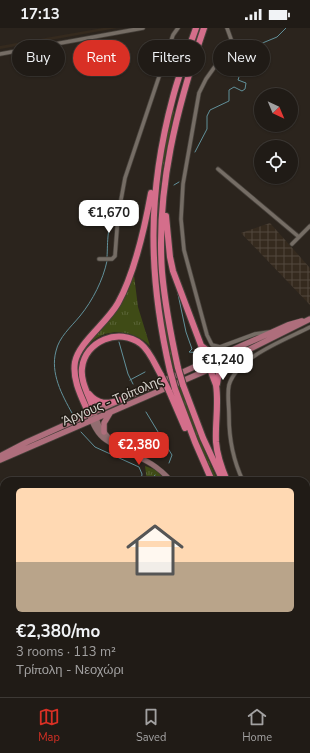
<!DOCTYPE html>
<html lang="en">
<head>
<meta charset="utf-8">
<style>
  :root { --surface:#201b16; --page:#28241f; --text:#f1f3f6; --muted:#a2a1a1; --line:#3d3935; --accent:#d93025 }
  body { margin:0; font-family:"Nunito Sans",sans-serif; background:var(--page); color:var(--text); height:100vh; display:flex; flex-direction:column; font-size:15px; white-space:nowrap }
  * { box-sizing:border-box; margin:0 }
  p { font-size:13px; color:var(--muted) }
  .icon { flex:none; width:22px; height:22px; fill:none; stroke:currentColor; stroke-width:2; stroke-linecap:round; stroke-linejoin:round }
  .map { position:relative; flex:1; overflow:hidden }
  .drawer { position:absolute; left:0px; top:449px; width:310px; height:220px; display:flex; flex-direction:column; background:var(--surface); border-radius:12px 12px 0 0; box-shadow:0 1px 3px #0004,0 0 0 1px var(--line) }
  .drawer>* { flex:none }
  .top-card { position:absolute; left:12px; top:12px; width:286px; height:36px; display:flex; gap:8px }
  .needle { width:26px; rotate:136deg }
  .controls { position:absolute; left:254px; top:60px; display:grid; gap:8px }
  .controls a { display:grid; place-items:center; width:44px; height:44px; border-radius:50%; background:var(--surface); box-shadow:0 1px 3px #0004,0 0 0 1px var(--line); font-size:20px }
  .price { position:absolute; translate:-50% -34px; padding:0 9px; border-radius:8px; background:#fff; color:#222; font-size:13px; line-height:26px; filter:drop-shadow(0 1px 2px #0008) }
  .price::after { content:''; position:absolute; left:50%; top:24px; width:12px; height:9px; margin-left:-6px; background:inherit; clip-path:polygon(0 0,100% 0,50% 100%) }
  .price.active { background:var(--accent); color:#fff }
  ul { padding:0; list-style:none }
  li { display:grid; align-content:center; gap:8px; height:212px; padding:0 16px }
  li span { display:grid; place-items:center; height:124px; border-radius:6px; color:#555 }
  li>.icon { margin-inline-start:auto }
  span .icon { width:72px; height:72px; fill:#fffc; stroke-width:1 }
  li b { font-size:17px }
  .pill { padding:0 14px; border-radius:18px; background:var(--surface); box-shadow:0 1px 3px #0004,0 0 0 1px var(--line); font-size:14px; line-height:36px }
  .pill.active { background:var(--accent); color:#fff }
  .status { display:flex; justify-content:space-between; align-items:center; height:28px; padding:0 20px; background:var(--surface); direction:ltr }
  .status svg { height:11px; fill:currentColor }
  .tab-bar { display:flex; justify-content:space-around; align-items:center; height:56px; border-top:1px solid var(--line); background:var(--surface); font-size:11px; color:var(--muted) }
  .tab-bar a { display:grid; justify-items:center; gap:2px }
  .tab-bar .active { color:var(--accent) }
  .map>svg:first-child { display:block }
  .built { fill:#352a1e }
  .industrial { fill:url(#industrial-grid) }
  .grass { fill:url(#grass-tufts) }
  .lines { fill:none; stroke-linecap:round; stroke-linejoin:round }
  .stream { stroke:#61909a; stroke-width:1 }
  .minor-casing { stroke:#46403a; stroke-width:5 }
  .tertiary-casing { stroke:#46403a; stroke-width:5.5 }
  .secondary-casing { stroke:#46403a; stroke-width:6 }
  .primary-casing { stroke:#46403a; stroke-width:7 }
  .motorway-casing { stroke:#46403a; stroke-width:8 }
  .minor { stroke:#756d65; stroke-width:3.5 }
  .tertiary { stroke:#756d65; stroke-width:4 }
  .secondary { stroke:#926d70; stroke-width:5 }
  .primary { stroke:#ae6e7c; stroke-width:5.5 }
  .motorway { stroke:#d46e8b; stroke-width:6 }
  .motorway-bridge-casing { stroke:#46403a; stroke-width:8; stroke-linecap:butt }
  .motorway-bridge { stroke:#d46e8b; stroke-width:6 }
  .labels { text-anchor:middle; stroke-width:3; stroke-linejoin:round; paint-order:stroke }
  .street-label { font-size:13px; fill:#d6d1cc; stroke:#211b14 }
</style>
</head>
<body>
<div class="status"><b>17:13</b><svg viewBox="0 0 49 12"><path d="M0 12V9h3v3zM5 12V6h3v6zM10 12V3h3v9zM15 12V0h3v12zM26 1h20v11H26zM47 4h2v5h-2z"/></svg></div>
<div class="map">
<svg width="310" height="669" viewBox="0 0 310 669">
  <defs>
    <pattern id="industrial-grid" width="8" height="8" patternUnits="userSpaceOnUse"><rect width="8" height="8" fill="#352a1e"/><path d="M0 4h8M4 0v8" fill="none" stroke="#52483e"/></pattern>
    <pattern id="grass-tufts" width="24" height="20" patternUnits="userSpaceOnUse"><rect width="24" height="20" fill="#3f4b16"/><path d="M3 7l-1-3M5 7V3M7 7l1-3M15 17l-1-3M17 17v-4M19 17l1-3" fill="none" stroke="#5a6437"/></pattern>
  </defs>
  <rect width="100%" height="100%" fill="#2b241d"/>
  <path class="built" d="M103,0h14l-117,21v-3z"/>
  <path class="industrial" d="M270,195l40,45v37l-69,-72z
    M63,665h59l4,4h-67z
    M168,665h122l2,4h-120z"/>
  <path class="grass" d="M175,78c-5,28 -12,55 -15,84 -10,102 15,199 58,291l-3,-3c-45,-89 -65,-187 -56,-286 2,-29 6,-58 16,-86z
    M133,239l5,40 12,39c-20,-21 -60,-19 -68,13 -2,9 6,35 8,46l-3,1 -6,-15 -4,-19 4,-20 24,-29z
    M145,438l11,4 10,11h-19z
    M122,665h46l4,4h-46z"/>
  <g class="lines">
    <path class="stream" d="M195,124l12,-23v-13l3,-6 19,-9v-11l5,-3 8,4 3,-2 1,-6 -8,-3 10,-31 29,-12 9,-9
      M174,157l5,-3
      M121,182l8,-4
      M107,229c1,-13 -1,-37 11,-45
      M178,266l8,38 6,17 -3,3 12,1
      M119,314l9,32 5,10
      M130,352l15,-8
      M146,384l26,43 -3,8
      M72,385c-10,-18 -22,-40 -16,-62 3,-14 15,-24 24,-35 13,-16 23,-36 27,-55
      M81,404l14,15 44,20 3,7 -1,7
      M151,453l4,-6
      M306,477l4,-1
      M14,669l2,-4"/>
    <g class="minor-casing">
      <path id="minor" d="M227,0l4,11v5l-25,35 -7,14 -16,91 -2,35 3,31 23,85 5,10 8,2 35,-13 14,-2
        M0,26l143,-26
        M218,141l81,68
        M292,216l18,-18
        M99,231h13l3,-3 3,-40 7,-38 48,-143 5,-7
        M243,453c-10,-21 -14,-42 -14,-65 0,-10 -2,-22 0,-31 8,-28 58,-46 81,-58
        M306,603l4,8"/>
    </g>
    <g class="tertiary-casing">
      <path id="tertiary" d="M297,665l3,4"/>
    </g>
    <g class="secondary-casing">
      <path id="secondary" d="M89,386c4,10 8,20 17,26 25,17 43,16 65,41
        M95,387l4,11 14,17
        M288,669l3,-4"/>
    </g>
    <g class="primary-casing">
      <path id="primary" d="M104,404v-9l6,-10
        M0,428l27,-14 261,-117 14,-4
        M0,432l210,-91 100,-50"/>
    </g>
    <g class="motorway-casing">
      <path id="motorway" d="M166,188l4,41 3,14 43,114c3,19 -1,38 0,57 1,13 6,27 11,39
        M203,319l9,7h13
        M178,340c-7,-32 -13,-63 -16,-96 -6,-84 15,-165 42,-244
        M170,343c-22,-96 -23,-178 3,-274 6,-23 15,-46 23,-69
        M217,356l2,-12 13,-13
        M183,357l20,53 20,43
        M175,361l20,53 17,39
        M169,363l16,37
        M89,366c9,11 19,10 31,6
        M94,384c-3,-14 -14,-29 -12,-44 3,-27 37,-41 59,-24 9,7 14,21 20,31
        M89,386c-7,-16 -17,-34 -14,-52 4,-20 32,-39 43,-59 16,-29 27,-77 33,-110
        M306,623l4,8
        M306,644l4,8"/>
    </g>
    <use href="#minor" class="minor"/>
    <use href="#tertiary" class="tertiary"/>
    <use href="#secondary" class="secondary"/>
    <use href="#primary" class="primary"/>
    <use href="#motorway" class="motorway"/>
    <g class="motorway-bridge-casing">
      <path id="motorway-bridge" d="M178,340l5,17
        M170,343l5,18
        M161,347l8,16"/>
    </g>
    <use href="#motorway-bridge" class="motorway-bridge"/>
  </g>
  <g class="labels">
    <g class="street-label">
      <text transform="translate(112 372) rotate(-23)" y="5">Άργους - Τρίπολης</text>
    </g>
  </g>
</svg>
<div class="controls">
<a><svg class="needle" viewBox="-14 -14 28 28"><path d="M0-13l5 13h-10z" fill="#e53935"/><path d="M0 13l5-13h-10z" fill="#a2a1a1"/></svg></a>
<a><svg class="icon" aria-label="locate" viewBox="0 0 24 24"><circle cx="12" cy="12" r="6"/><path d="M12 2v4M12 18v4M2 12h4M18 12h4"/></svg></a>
</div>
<b class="price" style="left:109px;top:206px">€1,670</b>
<b class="price" style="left:223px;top:353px">€1,240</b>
<b class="price active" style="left:139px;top:438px">€2,380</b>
<div class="top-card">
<a class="pill">Buy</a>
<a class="pill active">Rent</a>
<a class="pill">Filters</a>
<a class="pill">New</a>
</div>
<section class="drawer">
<ul>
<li><span style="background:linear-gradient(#ffd9b3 60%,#b9a48a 0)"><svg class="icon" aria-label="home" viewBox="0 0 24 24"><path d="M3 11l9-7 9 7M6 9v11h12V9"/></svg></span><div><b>€2,380/mo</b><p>3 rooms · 113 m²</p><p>Τρίπολη - Νεοχώρι</p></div></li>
</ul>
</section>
</div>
<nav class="tab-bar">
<a class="active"><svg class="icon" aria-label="map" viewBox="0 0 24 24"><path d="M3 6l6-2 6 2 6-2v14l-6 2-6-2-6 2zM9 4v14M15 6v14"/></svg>Map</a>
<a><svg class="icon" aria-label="saved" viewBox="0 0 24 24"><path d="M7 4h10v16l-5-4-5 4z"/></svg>Saved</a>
<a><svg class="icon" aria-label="home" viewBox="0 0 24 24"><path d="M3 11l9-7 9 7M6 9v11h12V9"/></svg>Home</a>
</nav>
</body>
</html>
